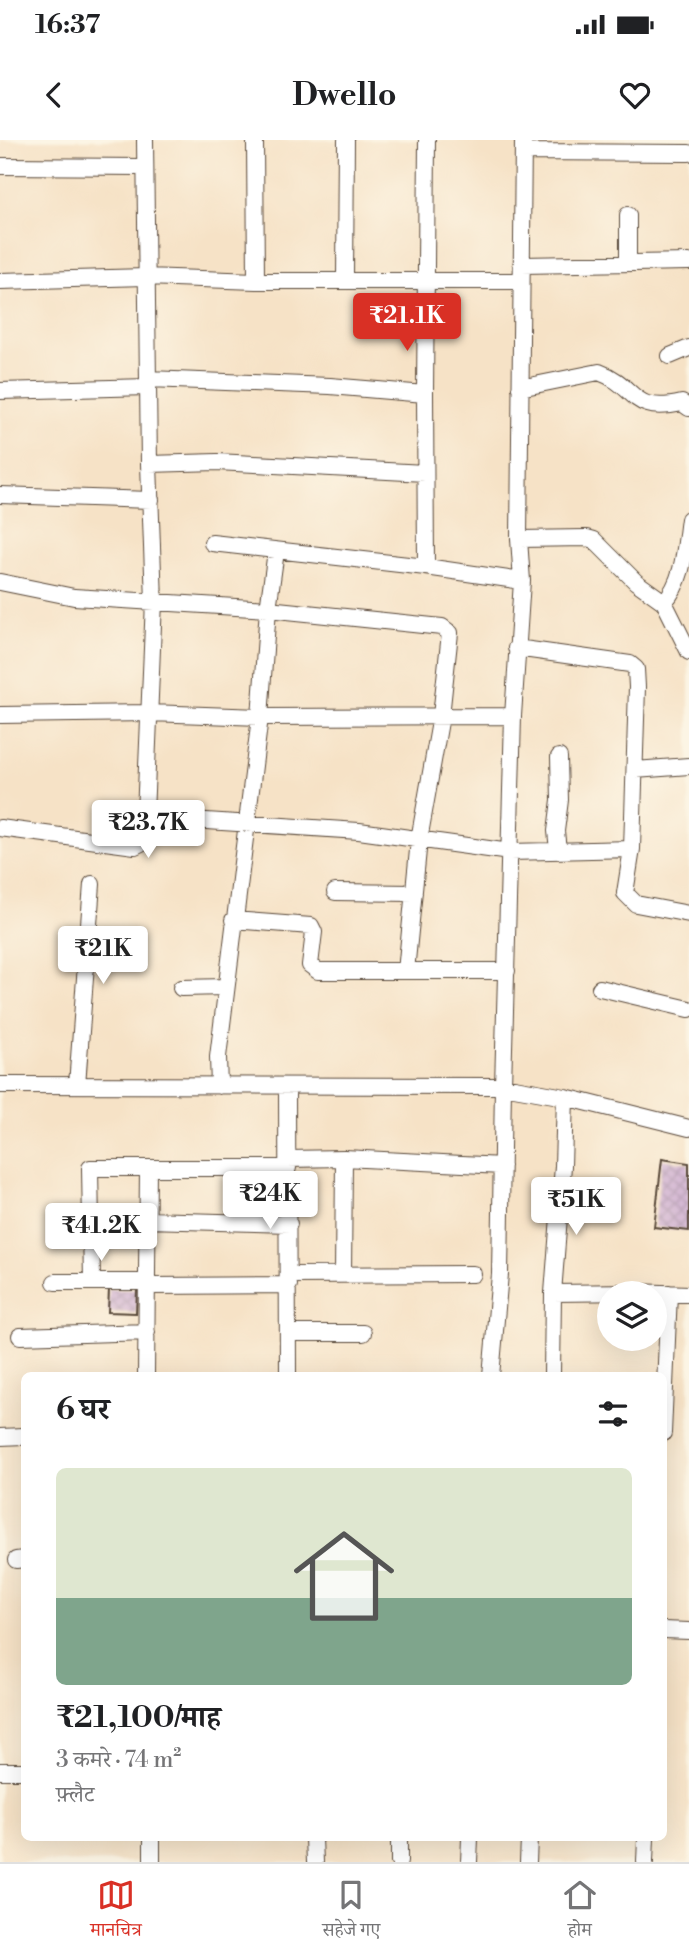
<!DOCTYPE html>
<html lang="hi">
<head>
<meta charset="utf-8">
<style>
  :root { --surface:#fff; --page:#f2f2f2; --text:#202124; --muted:#757577; --line:#e0e0e0; --accent:#d93025 }
  body { margin:0; font-family:"Libre Bodoni","Noto Serif Devanagari",serif; background:var(--page); color:var(--text); height:100vh; display:flex; flex-direction:column; font-size:26px; white-space:nowrap }
  * { box-sizing:border-box; margin:0 }
  p { font-size:23px; color:var(--muted) }
  .icon { flex:none; width:38px; height:38px; fill:none; stroke:currentColor; stroke-width:2; stroke-linecap:round; stroke-linejoin:round }
  .map { position:relative; flex:1; overflow:hidden }
  .panel { position:absolute; left:21px; top:1232px; width:646px; height:469px; display:flex; flex-direction:column; background:var(--surface); border-radius:10px; box-shadow:0 7px 28px #0002 }
  .panel>* { flex:none }
  .tools { position:absolute; left:597px; top:1141px; display:grid; gap:14px }
  .tools a { display:grid; place-items:center; width:70px; height:70px; border-radius:50%; background:var(--surface); box-shadow:0 7px 28px #0002; font-size:35px }
  .price { position:absolute; translate:-50% -60px; padding:0 16px; border-radius:7px; background:#fff; color:#222; font-size:23px; line-height:46px; filter:drop-shadow(0 2px 4px #0008) }
  .price::after { content:''; position:absolute; left:50%; top:42px; width:21px; height:16px; margin-left:-10px; background:inherit; clip-path:polygon(0 0,100% 0,50% 100%) }
  .price.active { background:var(--accent); color:#fff }
  ul { padding:0; list-style:none }
  li { display:grid; align-content:center; gap:14px; height:371px; padding:0 35px }
  li span { display:grid; place-items:center; height:217px; border-radius:10px; color:#555 }
  li>.icon { margin-inline-start:auto }
  span .icon { width:126px; height:126px; fill:#fffc; stroke-width:1 }
  li b { font-size:30px }
  h2 { display:flex; justify-content:space-between; align-items:center; height:84px; padding:0 35px; font-size:30px }
  .status { display:flex; justify-content:space-between; align-items:center; height:49px; padding:0 35px; background:var(--surface); direction:ltr }
  .status svg { height:19px; fill:currentColor }
  header { display:flex; justify-content:space-between; align-items:center; height:91px; padding:0 35px; background:var(--surface); font-size:32px; font-weight:700 }
  .menu { display:flex; justify-content:space-around; align-items:center; height:98px; border-top:2px solid var(--line); background:var(--surface); font-size:19px; color:var(--muted) }
  .menu a { display:grid; justify-items:center; gap:4px }
  .menu .active { color:var(--accent) }
  .map>svg:first-child { display:block }
  .building { fill:url(#building-cross-hatch) }
  .lines { fill:none; stroke-linecap:round; stroke-linejoin:round }
  .minor-casing { stroke:#574637; stroke-width:18 }
  .minor { stroke:#fff; stroke-width:16 }
</style>
</head>
<body>
<div class="status"><b>16:37</b><svg viewBox="0 0 49 12"><path d="M0 12V9h3v3zM5 12V6h3v6zM10 12V3h3v9zM15 12V0h3v12zM26 1h20v11H26zM47 4h2v5h-2z"/></svg></div>
<header><svg class="icon" aria-label="back" viewBox="0 0 24 24"><path d="M15 5l-7 7 7 7"/></svg>Dwello<svg class="icon" aria-label="heart" viewBox="0 0 24 24"><path d="M12 20l-8-8c-3-5 5-10 8-4 3-6 11-1 8 4z"/></svg></header>
<div class="map">
<svg width="689" height="1722" viewBox="0 0 689 1722">
  <defs>
    <pattern id="building-cross-hatch" width="8" height="8" patternUnits="userSpaceOnUse" patternTransform="scale(1.75)"><rect width="8" height="8" fill="#caa8cf"/><path d="M0 0l8 8M0 8l8-8" fill="none" stroke="#a589a7"/></pattern>
  </defs>
  <rect width="100%" height="100%" fill="#fcf5e5"/>
  <filter id="ink" filterUnits="userSpaceOnUse"><feTurbulence type="fractalNoise" baseFrequency=".0143" numOctaves="2"/><feDisplacementMap in="SourceGraphic" scale="14" xChannelSelector="R" yChannelSelector="G"/><feConvolveMatrix kernelMatrix="1 2 1 2 8 2 1 2 1" color-interpolation-filters="sRGB"/></filter>
  <filter id="wash" filterUnits="userSpaceOnUse"><feTurbulence type="fractalNoise" baseFrequency=".00686" numOctaves="4" result="noise"/><feDisplacementMap in="SourceGraphic" scale="28" xChannelSelector="R" yChannelSelector="G"/><feGaussianBlur stdDeviation="1.57" result="paint"/><feColorMatrix in="noise" values="0 0 0 0 0 0 0 0 0 0 0 0 0 0 0 0 0 1.4 0 .05"/><feComposite in="paint" operator="in"/></filter>
  <g filter="url(#wash)">
    <rect width="100%" height="100%" fill="#f6e2c6"/>
    <g id="blocks">
      <path class="building" d="M662,1019l27,4v68l-35,-4z
        M109,1149l28,1 -1,23 -28,-1z"/>
    </g>
  </g>
  <g filter="url(#ink)">
    <use href="#blocks" fill-opacity="0" stroke="#574637" stroke-width="2"/>
    <g class="lines">
      <g class="minor-casing">
        <path id="minor" d="M255,0l1,141
          M523,12l166,1
          M0,26l144,1
          M628,123v-48
          M522,125l167,-3
          M345,139l1,-139
          M0,141l146,-4 110,4h265
          M670,216l19,-8
          M149,239l181,7 95,8
          M520,248l79,-16c39,14 30,43 83,31l7,5
          M0,251l148,-4
          M149,324l68,-2 208,11
          M0,355l151,5
          M519,399l68,-1 7,2 42,42 28,20 25,50
          M212,403l214,24 96,14
          M426,427l-1,-173 2,-254
          M0,442l74,15 194,12 174,18 8,6 -9,83 -22,124 -13,131
          M664,462c20,-21 21,-55 25,-83
          M516,508l114,16 6,5 1,18 -5,162
          M0,575l150,-2 110,4 253,-1
          M635,630l54,-4
          M145,677l214,14 151,21 122,-3 -7,44 11,11 53,10
          M0,688l135,18 6,-3 3,-5 10,-237 -5,-137 -4,-324
          M558,710l-2,-19 4,-31 -1,-43
          M335,752l79,1
          M233,780l78,6 3,6 -4,33 8,6h189
          M181,848l45,-1
          M600,848l89,21
          M0,945l503,1 62,11 124,31
          M77,945l15,-201
          M219,946l-1,-29 42,-340 8,-108 8,-58
          M287,947l1,289
          M344,1018l158,8
          M288,1019l56,-1 -1,117
          M147,1080l142,4
          M289,1135l184,-1
          M55,1142h92
          M92,1142l-2,-114h198
          M147,1146l142,-1
          M553,1153l82,-1 54,2
          M289,1193h74
          M20,1196l127,-4
          M146,1236l2,-208
          M491,1236l9,-102 3,-188 10,-370 9,-135 -3,-42 4,-399
          M552,1236l1,-83 10,-127 2,-69
          M663,1293l6,-140
          M0,1297l24,-1
          M16,1420l8,-1
          M663,1490l26,1
          M0,1631h24
          M152,1698v24
          M314,1698l1,24
          M399,1722v-24
          M469,1722l1,-24
          M528,1722l1,-24
          M645,1722l1,-24"/>
      </g>
      <use href="#minor" class="minor"/>
    </g>
  </g>
</svg>
<div class="tools">
<a><svg class="icon" aria-label="layers" viewBox="0 0 24 24"><path d="M12 4l9 5-9 5-9-5zM3 14l9 5 9-5"/></svg></a>
</div>
<b class="price active" style="left:407px;top:213px">₹21.1K</b>
<b class="price" style="left:148px;top:720px">₹23.7K</b>
<b class="price" style="left:103px;top:846px">₹21K</b>
<b class="price" style="left:270px;top:1091px">₹24K</b>
<b class="price" style="left:576px;top:1097px">₹51K</b>
<b class="price" style="left:101px;top:1123px">₹41.2K</b>
<section class="panel">
<h2>6 घर<svg class="icon" aria-label="filters" viewBox="0 0 24 24"><path d="M4 7h16M4 17h16"/><circle cx="9" cy="7" r="2"/><circle cx="15" cy="17" r="2"/></svg></h2>
<ul>
<li><span style="background:linear-gradient(#dfe7d0 60%,#7fa58c 0)"><svg class="icon" aria-label="home" viewBox="0 0 24 24"><path d="M3 11l9-7 9 7M6 9v11h12V9"/></svg></span><div><b>₹21,100/माह</b><p>3 कमरे · 74 m²</p><p>फ़्लैट</p></div></li>
</ul>
</section>
</div>
<nav class="menu">
<a class="active"><svg class="icon" aria-label="map" viewBox="0 0 24 24"><path d="M3 6l6-2 6 2 6-2v14l-6 2-6-2-6 2zM9 4v14M15 6v14"/></svg>मानचित्र</a>
<a><svg class="icon" aria-label="saved" viewBox="0 0 24 24"><path d="M7 4h10v16l-5-4-5 4z"/></svg>सहेजे गए</a>
<a><svg class="icon" aria-label="home" viewBox="0 0 24 24"><path d="M3 11l9-7 9 7M6 9v11h12V9"/></svg>होम</a>
</nav>
</body>
</html>
